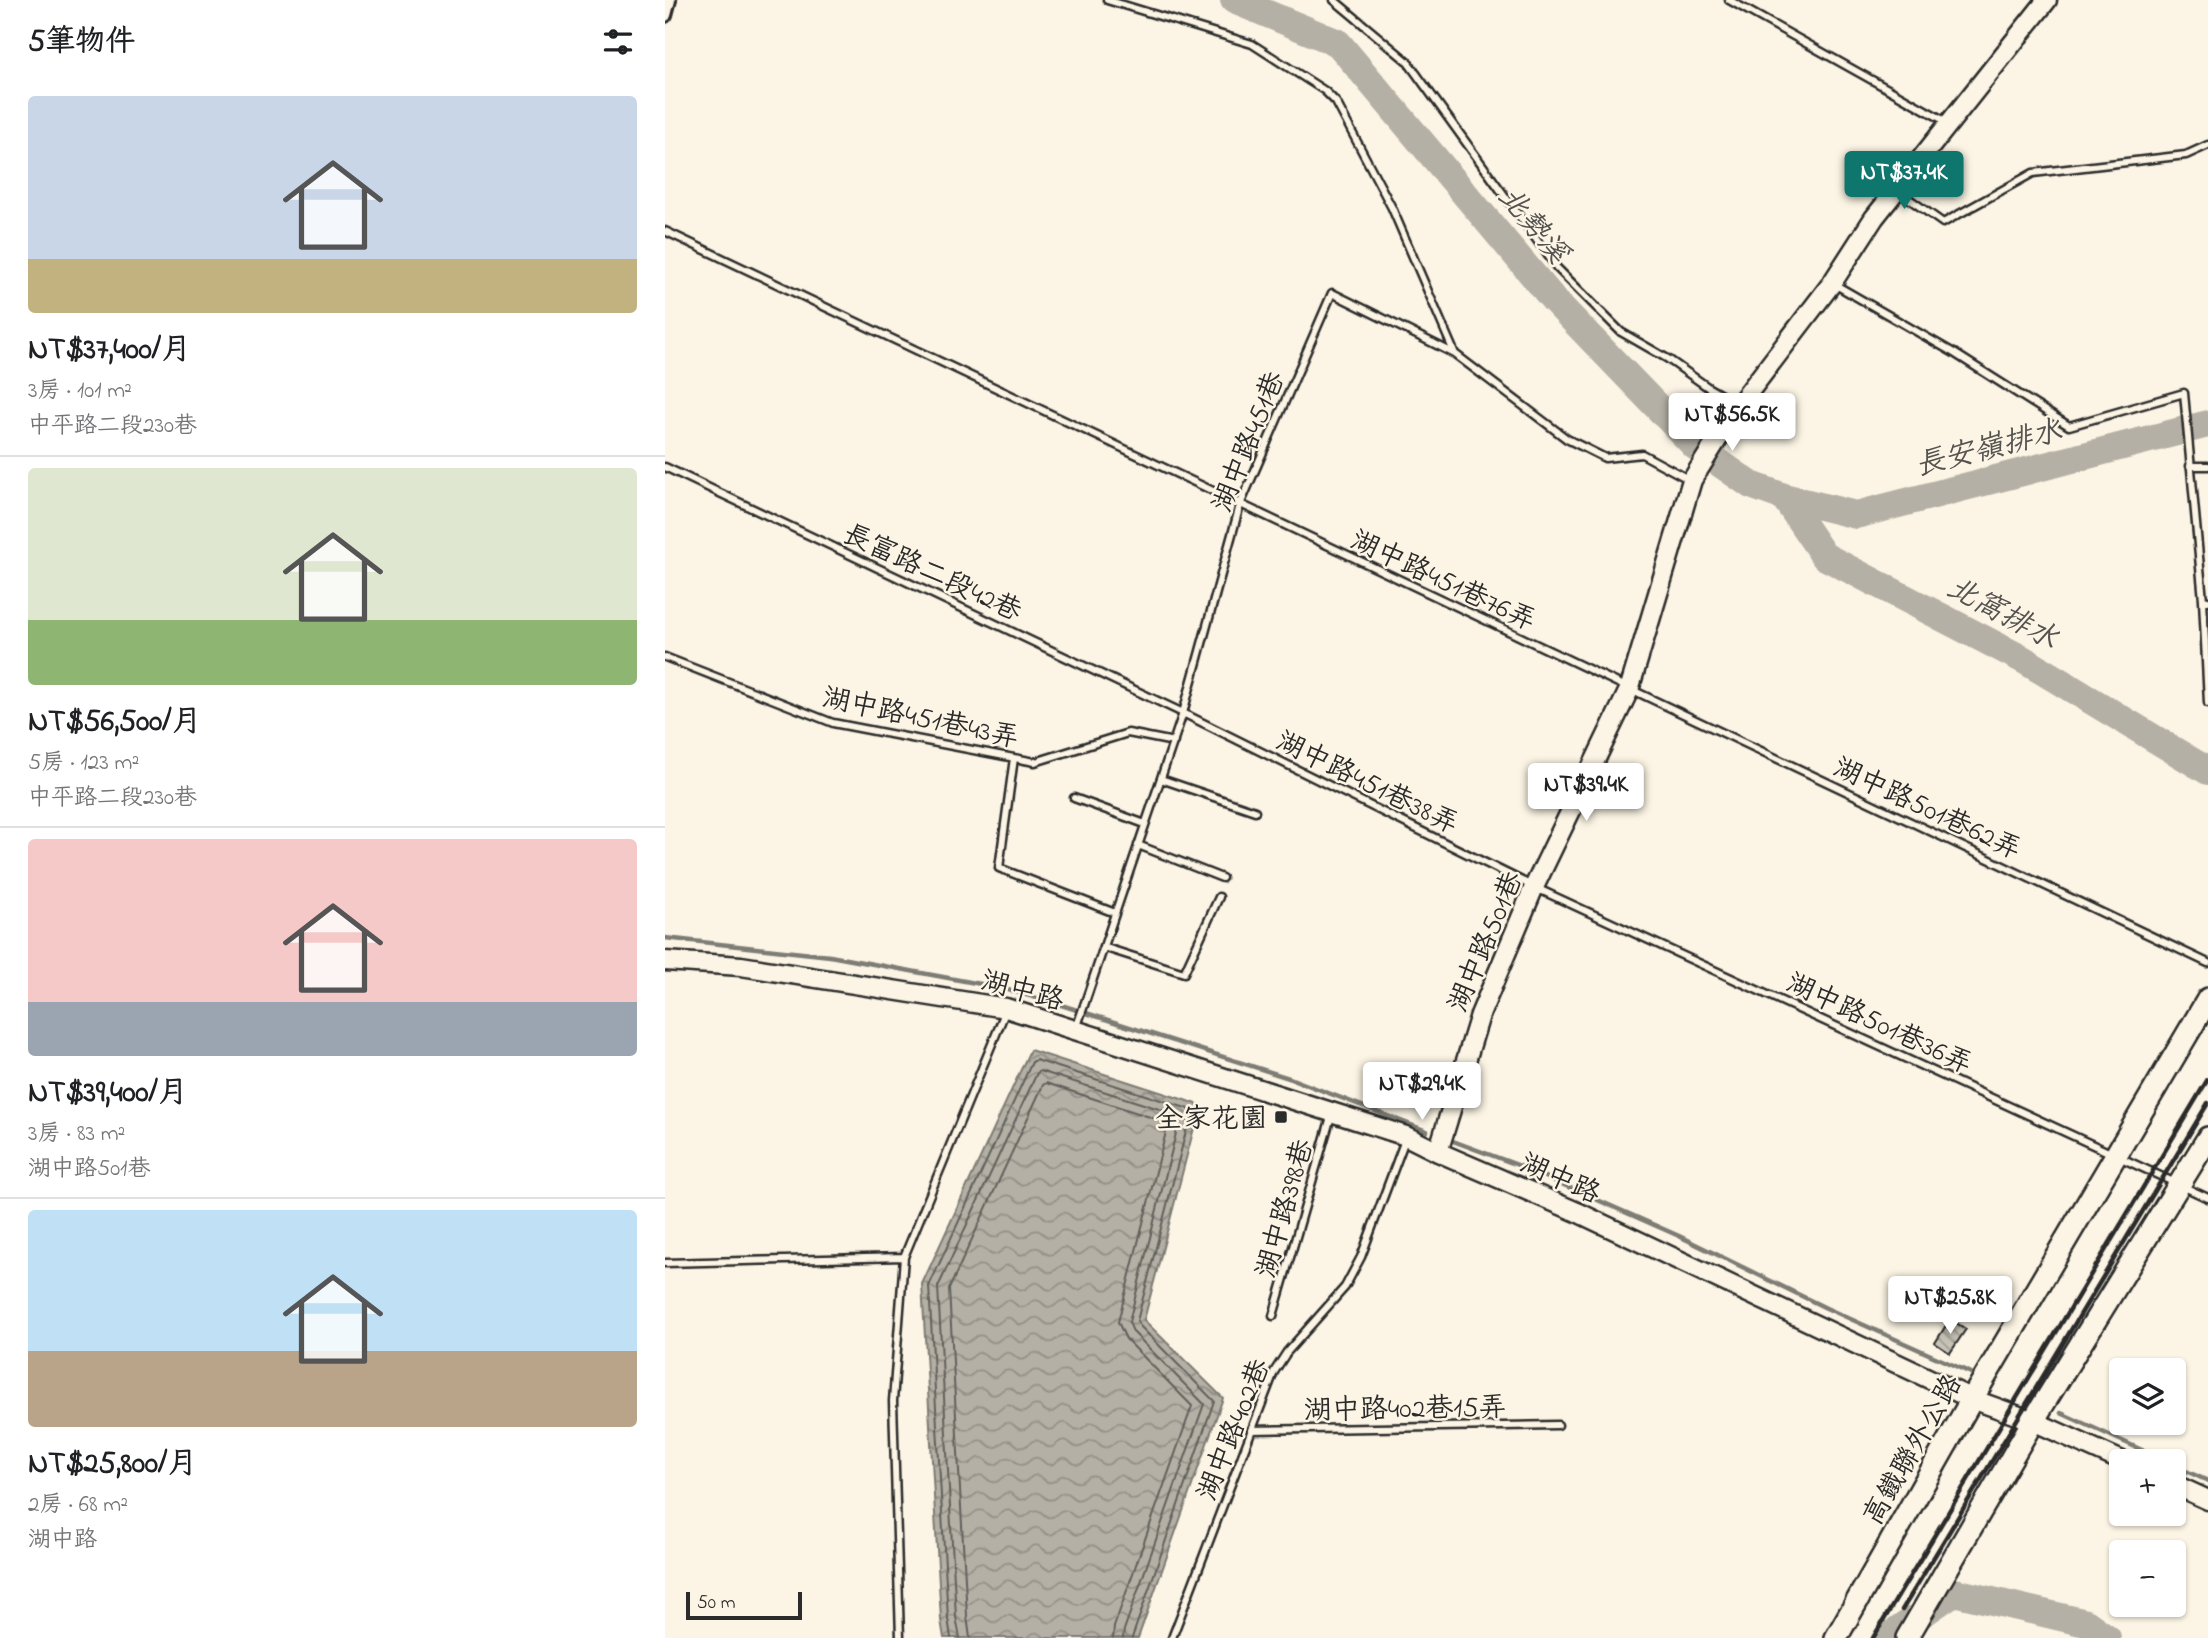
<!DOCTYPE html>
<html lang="zh-TW">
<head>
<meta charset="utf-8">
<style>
  :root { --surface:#fff; --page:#f6f6f6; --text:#202124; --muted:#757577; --line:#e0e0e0; --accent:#0f766e }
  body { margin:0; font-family:"Indie Flower","LXGW WenKai TC",sans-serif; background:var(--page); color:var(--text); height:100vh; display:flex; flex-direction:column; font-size:26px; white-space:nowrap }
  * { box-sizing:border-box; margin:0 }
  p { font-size:23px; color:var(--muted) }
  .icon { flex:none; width:38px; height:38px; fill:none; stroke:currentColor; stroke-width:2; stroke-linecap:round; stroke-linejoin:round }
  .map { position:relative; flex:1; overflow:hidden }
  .drawer { display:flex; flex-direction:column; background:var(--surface); width:665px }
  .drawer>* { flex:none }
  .buttons { position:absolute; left:1444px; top:1358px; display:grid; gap:14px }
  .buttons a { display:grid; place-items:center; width:77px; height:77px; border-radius:7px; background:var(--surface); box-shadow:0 2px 5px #0004; font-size:35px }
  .scale { position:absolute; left:21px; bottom:18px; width:116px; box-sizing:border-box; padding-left:7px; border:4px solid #2b2b2b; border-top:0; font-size:19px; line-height:24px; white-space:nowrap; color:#2b2b2b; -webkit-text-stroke:5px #fcf5e5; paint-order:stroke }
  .price { position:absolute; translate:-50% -60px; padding:0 16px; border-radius:7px; background:#fff; color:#222; font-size:23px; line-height:46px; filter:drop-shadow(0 2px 4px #0008) }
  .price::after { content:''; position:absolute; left:50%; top:42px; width:21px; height:16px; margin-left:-10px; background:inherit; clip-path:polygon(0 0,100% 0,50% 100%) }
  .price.selected { background:var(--accent); color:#fff }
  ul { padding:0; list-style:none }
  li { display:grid; align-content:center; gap:14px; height:371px; padding:0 28px }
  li+li { border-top:2px solid var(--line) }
  li span { display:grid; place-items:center; height:217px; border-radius:7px; color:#555 }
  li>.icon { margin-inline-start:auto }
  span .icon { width:126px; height:126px; fill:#fffc; stroke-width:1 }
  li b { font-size:30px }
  h2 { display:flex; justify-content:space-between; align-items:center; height:84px; padding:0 28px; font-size:30px }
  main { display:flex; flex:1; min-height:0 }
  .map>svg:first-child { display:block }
  .water { fill:url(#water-waves); stroke:#7d7b74; stroke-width:2 }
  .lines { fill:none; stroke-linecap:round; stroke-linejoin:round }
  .shore { stroke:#62605c; stroke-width:2 }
  .stream { stroke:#7d7b74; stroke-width:4.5 }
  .river { stroke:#b4b0a5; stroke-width:28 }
  .building { fill:url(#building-back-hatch); stroke:#2b2b2b; stroke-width:2 }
  .lane-casing { stroke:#2b2b2b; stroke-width:11 }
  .street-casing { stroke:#2b2b2b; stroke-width:18 }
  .secondary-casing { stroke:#2b2b2b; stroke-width:23 }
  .primary-casing { stroke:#2b2b2b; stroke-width:26 }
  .lane { stroke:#fcf5e5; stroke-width:6 }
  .street { stroke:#fcf5e5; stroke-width:12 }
  .secondary { stroke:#fcf5e5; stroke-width:18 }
  .primary { stroke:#fcf5e5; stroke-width:21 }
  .rail { stroke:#2b2b2b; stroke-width:4.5 }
  .poi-dot { fill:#2b2b2b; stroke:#fcf5e5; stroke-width:2.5 }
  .labels { text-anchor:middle; stroke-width:5; stroke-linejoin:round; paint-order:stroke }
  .street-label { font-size:28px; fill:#2b2b2b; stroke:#fcf5e5 }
  .poi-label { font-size:28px; fill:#2b2b2b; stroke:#fcf5e5; text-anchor:end }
  .water-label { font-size:30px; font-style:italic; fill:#545350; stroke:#fcf5e5 }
</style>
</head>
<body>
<main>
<section class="drawer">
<h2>5筆物件<svg class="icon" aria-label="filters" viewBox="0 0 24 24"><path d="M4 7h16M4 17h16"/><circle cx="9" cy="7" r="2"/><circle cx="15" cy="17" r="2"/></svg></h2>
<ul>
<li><span style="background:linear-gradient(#c9d6e8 75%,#c2b280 0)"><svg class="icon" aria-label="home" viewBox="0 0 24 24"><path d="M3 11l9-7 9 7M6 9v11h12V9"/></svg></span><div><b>NT$37,400/月</b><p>3房 · 101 m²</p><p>中平路二段230巷</p></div></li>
<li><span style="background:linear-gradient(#dfe7d0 70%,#8fb573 0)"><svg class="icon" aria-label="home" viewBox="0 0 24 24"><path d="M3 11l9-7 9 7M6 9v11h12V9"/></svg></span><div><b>NT$56,500/月</b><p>5房 · 123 m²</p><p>中平路二段230巷</p></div></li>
<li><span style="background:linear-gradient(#f6c9c9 75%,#9aa5b1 0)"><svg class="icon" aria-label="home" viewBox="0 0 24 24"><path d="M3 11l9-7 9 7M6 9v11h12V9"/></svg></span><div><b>NT$39,400/月</b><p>3房 · 83 m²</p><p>湖中路501巷</p></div></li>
<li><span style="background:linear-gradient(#bfe0f5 65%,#b9a48a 0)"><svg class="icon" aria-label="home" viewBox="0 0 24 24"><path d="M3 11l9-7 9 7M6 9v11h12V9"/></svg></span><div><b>NT$25,800/月</b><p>2房 · 68 m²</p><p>湖中路</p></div></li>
</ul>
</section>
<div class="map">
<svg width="1543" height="1638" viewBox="0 0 1543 1638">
  <defs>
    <pattern id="water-waves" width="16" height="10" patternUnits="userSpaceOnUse" patternTransform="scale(1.75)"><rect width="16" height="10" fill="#b4b0a5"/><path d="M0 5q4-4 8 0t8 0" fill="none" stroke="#938f87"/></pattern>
    <pattern id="building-back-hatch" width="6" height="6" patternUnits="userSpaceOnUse" patternTransform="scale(1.75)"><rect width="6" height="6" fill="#c8c3b7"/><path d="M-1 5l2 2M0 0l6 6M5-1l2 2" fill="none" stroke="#a39f95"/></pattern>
  </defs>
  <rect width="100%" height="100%" fill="#fcf5e5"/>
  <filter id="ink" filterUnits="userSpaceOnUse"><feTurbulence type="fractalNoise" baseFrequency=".0143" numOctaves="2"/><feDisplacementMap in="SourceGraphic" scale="14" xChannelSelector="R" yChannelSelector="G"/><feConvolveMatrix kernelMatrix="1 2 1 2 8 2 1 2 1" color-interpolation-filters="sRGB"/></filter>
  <g filter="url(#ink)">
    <path class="water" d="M365,1050l170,55 -56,215 79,78 -85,240h-194l-3,-18 -19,-336z"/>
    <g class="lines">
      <path class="shore" d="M286,1638l-3,-20 -19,-332 103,-224 4,-2 153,49 2,3 -54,209 3,5 74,75 -82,237
        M295,1638l-4,-21 -18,-330 99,-214 3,-2 138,44 2,2 -51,205 4,10 71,72 -80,226 -1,8
        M305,1638l-3,-22 -18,-327 94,-204 3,-2 119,39 3,2 -50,198 8,17 66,67 -78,221 -1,11"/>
      <path class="stream" d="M0,938l165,18 167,31 58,16 237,76 135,52
        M788,1141l70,26 156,69 147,72 145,65
        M1396,1413l105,48
        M1508,1465l35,16"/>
      <path class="river" d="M569,0l104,43 216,257 141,146 56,39 33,12 72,18 352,-91
        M1119,497l40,59 200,104 184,111
        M1222,1638l67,-46 132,31 21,15"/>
    </g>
    <path class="building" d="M1285,1319l16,10 -16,24 -15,-10z"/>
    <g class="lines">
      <g class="lane-casing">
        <path id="lane" d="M442,0l145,44 73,47 11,11 56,106 63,146
          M669,0l73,61 150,207 64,64 47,27 41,29 28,16
          M1064,0l218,122
          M1233,191l45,32 90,-50 153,-18 22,-10
          M0,231l1543,732
          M1169,284l120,69 115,73 115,-33 19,207 5,1
          M1525,466h18
          M0,467l518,246 351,174 674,311
          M1538,600l5,103
          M0,657l168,66 202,39 93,-29 46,9
          M349,758l-15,110 116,45
          M496,779l94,32
          M409,798l71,26
          M473,845l84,33
          M438,947l81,26 35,-76
          M411,1029l107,-316 57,-208 92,-212 123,61 112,85 38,19 37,-4 48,26
          M0,1263l239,-6
          M608,1316l59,-203
          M586,1430l307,-5
          M235,1638l-7,-237 11,-144 102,-247
          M507,1638l102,-266 13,-20 58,-65 16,-30 45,-120"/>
      </g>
      <g class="street-casing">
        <path id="street" d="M0,15l4,-15"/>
      </g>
      <g class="secondary-casing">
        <path id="secondary" d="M0,961l76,5 265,42 400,128 32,16 139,60 395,187 61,22 89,40
          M773,1152l42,-137 54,-128 95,-197 63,-210 47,-75 93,-122 42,-65 173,-218
          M1508,1484l35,16"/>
      </g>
      <g class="primary-casing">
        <path id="primary" d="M1171,1638l136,-239 236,-400
          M1242,1638l126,-217 175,-283"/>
      </g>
      <use href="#lane" class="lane"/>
      <use href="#street" class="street"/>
      <use href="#secondary" class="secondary"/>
      <use href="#primary" class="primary"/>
      <path class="rail" d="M1237,1610l306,-507
        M1208,1638l335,-559"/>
    </g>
  </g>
  <rect class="poi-dot" x="609" y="1110" width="14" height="14" rx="3.5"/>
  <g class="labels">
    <g class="street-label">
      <text transform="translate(582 441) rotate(-68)" y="10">湖中路451巷</text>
      <text transform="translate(268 571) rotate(25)" y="10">長富路二段42巷</text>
      <text transform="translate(779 579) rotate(25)" y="10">湖中路451巷76弄</text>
      <text transform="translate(256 716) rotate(12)" y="10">湖中路451巷43弄</text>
      <text transform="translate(703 781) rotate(26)" y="10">湖中路451巷38弄</text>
      <text transform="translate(1263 807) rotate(25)" y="10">湖中路501巷62弄</text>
      <text transform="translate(819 941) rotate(-67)" y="10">湖中路501巷</text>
      <text transform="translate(358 989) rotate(15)" y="10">湖中路</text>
      <text transform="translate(1215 1022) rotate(25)" y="10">湖中路501巷36弄</text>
      <text transform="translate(896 1177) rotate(24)" y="10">湖中路</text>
      <text transform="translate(618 1208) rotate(-74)" y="10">湖中路398巷</text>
      <text transform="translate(740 1407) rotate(-1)" y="10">湖中路402巷15弄</text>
      <text transform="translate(567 1429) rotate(-68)" y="10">湖中路402巷</text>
      <text transform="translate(1246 1449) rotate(-60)" y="10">高鐵聯外公路</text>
    </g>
    <g class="poi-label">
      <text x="602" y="1127">全家花園</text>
    </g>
    <g class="water-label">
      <text transform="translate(869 224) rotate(50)" y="10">北勢溪</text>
      <text transform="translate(1323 447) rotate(-14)" y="10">長安嶺排水</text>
      <text transform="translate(1338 612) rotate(28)" y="10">北窩排水</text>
    </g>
  </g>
</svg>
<div class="buttons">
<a><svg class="icon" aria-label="layers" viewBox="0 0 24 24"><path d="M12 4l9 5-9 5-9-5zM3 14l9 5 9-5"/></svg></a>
<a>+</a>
<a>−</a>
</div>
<div class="scale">50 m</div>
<b class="price selected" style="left:1239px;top:211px">NT$37.4K</b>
<b class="price" style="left:1067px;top:453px">NT$56.5K</b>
<b class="price" style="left:921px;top:823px">NT$39.4K</b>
<b class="price" style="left:757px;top:1122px">NT$29.4K</b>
<b class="price" style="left:1285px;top:1336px">NT$25.8K</b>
</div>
</main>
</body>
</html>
